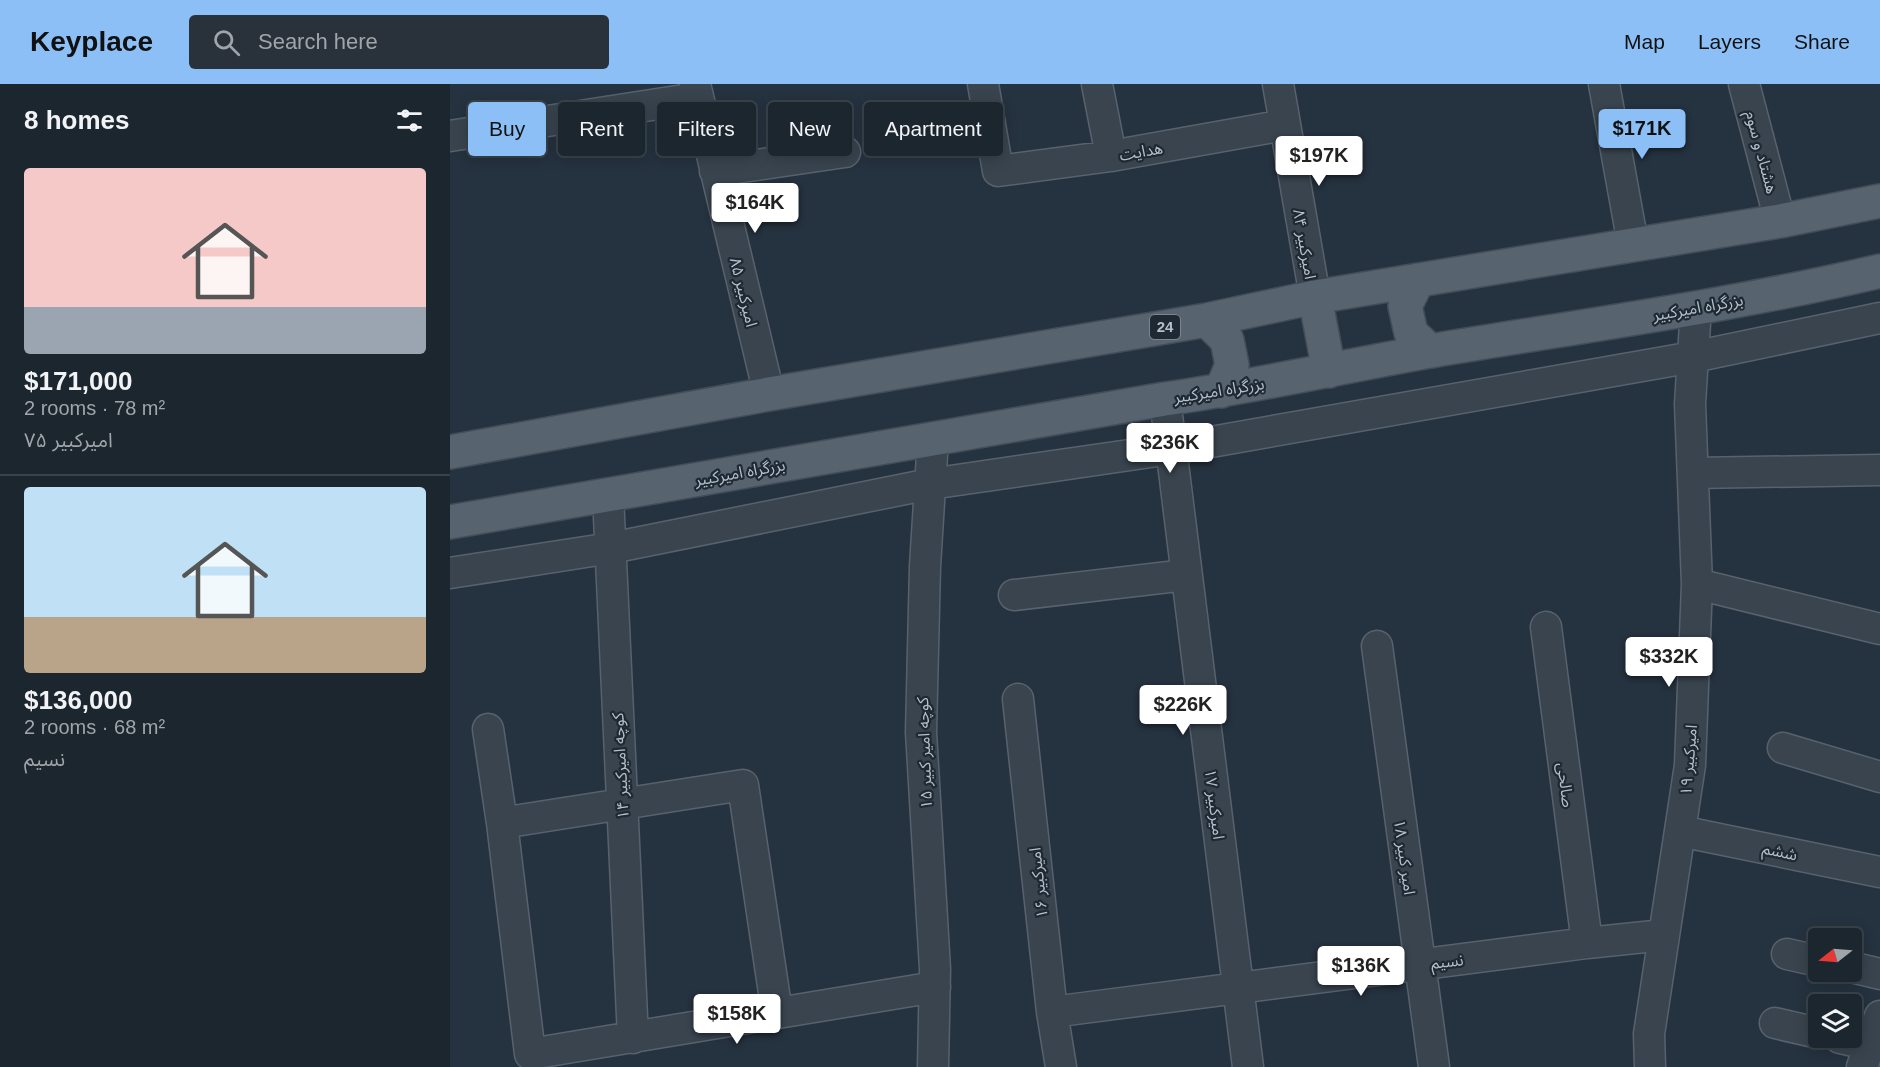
<!DOCTYPE html>
<html lang="en">
<head>
<meta charset="utf-8">
<style>
  :root { --surface:#1c262f; --page:#29323b; --text:#f1f3f6; --muted:#a0a5aa; --line:#3a434b; --accent:#8dbff7 }
  body { margin:0; font-family:Arial,"Noto Sans Arabic",sans-serif; background:var(--page); color:var(--text); height:100vh; display:flex; flex-direction:column; font-size:22px; white-space:nowrap }
  * { box-sizing:border-box; margin:0 }
  p { font-size:20px; color:var(--muted) }
  .icon { flex:none; width:33px; height:33px; fill:none; stroke:currentColor; stroke-width:2; stroke-linecap:round; stroke-linejoin:round }
  .map { position:relative; flex:1; overflow:hidden }
  .sheet { display:flex; flex-direction:column; background:var(--surface); width:450px }
  .sheet>* { flex:none }
  .top-card { position:absolute; left:18px; top:18px; width:570px; height:54px; display:flex; gap:12px }
  .needle { width:39px; rotate:253deg }
  .buttons { position:absolute; left:1358px; top:844px; display:grid; gap:12px }
  .buttons a { display:grid; place-items:center; width:54px; height:54px; border-radius:6px; background:var(--surface); box-shadow:0 3px 15px #0003,0 0 0 2px var(--line); font-size:30px }
  .price { position:absolute; translate:-50% -51px; padding:0 14px; border-radius:6px; background:#fff; color:#222; font-size:20px; line-height:39px; filter:drop-shadow(0 2px 3px #0008) }
  .price::after { content:''; position:absolute; left:50%; top:36px; width:18px; height:14px; margin-left:-9px; background:inherit; clip-path:polygon(0 0,100% 0,50% 100%) }
  .price.current { background:var(--accent); color:#111 }
  ul { padding:0; list-style:none }
  li { display:grid; align-content:center; gap:12px; height:318px; padding:0 24px }
  li+li { border-top:2px solid var(--line) }
  li span { display:grid; place-items:center; height:186px; border-radius:6px; color:#555 }
  li>.icon { margin-inline-start:auto }
  span .icon { width:108px; height:108px; fill:#fffc; stroke-width:1 }
  li b { font-size:26px }
  h2 { display:flex; justify-content:space-between; align-items:center; height:72px; padding:0 24px; font-size:26px }
  .pill { padding:0 21px; border-radius:6px; background:var(--surface); box-shadow:0 3px 15px #0003,0 0 0 2px var(--line); font-size:21px; line-height:54px }
  .pill.current { background:var(--accent); color:#111 }
  header { display:flex; align-items:center; gap:36px; box-sizing:border-box; height:84px; padding:0 30px; background:var(--accent); color:#111 }
  header strong { font-size:28px }
  nav { display:flex; gap:33px; margin-inline-start:auto; font-size:21px }
  .search { width:420px; height:54px; background:var(--page); display:flex; align-items:center; gap:15px; box-sizing:border-box; padding:0 21px; border-radius:6px; color:var(--muted); font-size:22px }
  main { display:flex; flex:1; min-height:0 }
  .map>svg:first-child { display:block }
  .lines { fill:none; stroke-linecap:round; stroke-linejoin:round }
  .minor-casing { stroke:#57626d; stroke-width:33 }
  .major-casing { stroke:#424d58; stroke-width:36 }
  .minor { stroke:#39444f; stroke-width:30 }
  .major { stroke:#57636f; stroke-width:33 }
  .labels { text-anchor:middle; stroke-width:4.5; stroke-linejoin:round; paint-order:stroke }
  .shield { fill:#1e2934; stroke:#88929d; stroke-width:1.5 }
  .shield-label { font-size:15px; font-weight:bold; fill:#b5bfca }
  .street-label { font-size:16px; fill:#b5bfca; stroke:#1e2934 }
</style>
</head>
<body>
<header>
<strong>Keyplace</strong>
<div class="search"><svg class="icon" aria-label="search" viewBox="0 0 24 24"><circle cx="10" cy="10" r="6"/><path d="M15 15l6 6"/></svg>Search here</div>
<nav><a>Map</a><a>Layers</a><a>Share</a></nav>
</header>
<main>
<section class="sheet">
<h2>8 homes<svg class="icon" aria-label="filters" viewBox="0 0 24 24"><path d="M4 7h16M4 17h16"/><circle cx="9" cy="7" r="2"/><circle cx="15" cy="17" r="2"/></svg></h2>
<ul>
<li><span style="background:linear-gradient(#f6c9c9 75%,#9aa5b1 0)"><svg class="icon" aria-label="home" viewBox="0 0 24 24"><path d="M3 11l9-7 9 7M6 9v11h12V9"/></svg></span><div><b>$171,000</b><p>2 rooms · 78 m²</p><p>امیرکبیر ۷۵</p></div></li>
<li><span style="background:linear-gradient(#bfe0f5 70%,#b9a48a 0)"><svg class="icon" aria-label="home" viewBox="0 0 24 24"><path d="M3 11l9-7 9 7M6 9v11h12V9"/></svg></span><div><b>$136,000</b><p>2 rooms · 68 m²</p><p>نسیم</p></div></li>
</ul>
</section>
<div class="map">
<svg width="1430" height="983" viewBox="0 0 1430 983">
  <rect width="100%" height="100%" fill="#25323f"/>
  <g class="lines">
    <g class="minor-casing">
      <path id="minor" d="M245,0l74,310
        M533,0l15,87 113,-15 173,-31
        M647,0l14,72
        M828,0l37,213
        M1154,0l29,160
        M1294,0l36,137
        M0,52l247,-38
        M265,87l130,-19
        M715,315l83,668
        M1243,389l187,-3
        M158,411l25,543
        M0,489l161,-25 319,-64 241,-35 522,-92 187,-39
        M1247,500l183,45
        M564,511l172,-20
        M1096,543l41,316
        M927,562l57,421
        M568,615l34,313 9,55
        M38,645l14,94 28,231 405,-67
        M1333,664l97,29
        M52,739l241,-38 34,228
        M1230,747l200,41
        M1337,870l31,7
        M1401,883l29,7
        M602,928l535,-69 77,-8
        M1325,939l43,10
        M1390,954l30,7
        M483,983l2,-98 -14,-237 4,-166 8,-127
        M1200,983l-1,-33 41,-269 7,-181 -7,-180 6,-97
        M1412,983l18,-51"/>
    </g>
    <g class="major-casing">
      <path id="major" d="M968,196l-13,26 6,27 19,18
        M865,213l14,74
        M757,236l20,20 5,25 -11,26
        M0,368l319,-58 438,-74 108,-23 465,-76 100,-20
        M0,438l715,-123c93,-13 184,-34 277,-50 146,-24 294,-44 438,-78"/>
    </g>
    <use href="#minor" class="minor"/>
    <use href="#major" class="major"/>
  </g>
  <g class="labels">
    <rect class="shield" x="700" y="231" width="30" height="24" rx="4.5"/>
    <g class="shield-label">
      <text x="715" y="248">24</text>
    </g>
    <g class="street-label">
      <text transform="translate(691 67) rotate(-10)" y="6">هدایت</text>
      <text transform="translate(1312 68) rotate(75)" y="6">هشتاد و سوم</text>
      <text transform="translate(855 160) rotate(80)" y="6">امیرکبیر ۸۴</text>
      <text transform="translate(294 208) rotate(76)" y="6">امیرکبیر ۸۵</text>
      <text transform="translate(1248 223) rotate(-10)" y="6">بزرگراه امیرکبیر</text>
      <text transform="translate(769 306) rotate(-9)" y="6">بزرگراه امیرکبیر</text>
      <text transform="translate(290 388) rotate(-10)" y="6">بزرگراه امیرکبیر</text>
      <text transform="translate(474 669) rotate(-92)" y="6">کوچه امیر کبیر ۱۵</text>
      <text transform="translate(1238 676) rotate(-85)" y="6">امیرکبیر ۱۹</text>
      <text transform="translate(170 682) rotate(-93)" y="6">کوچه امیرکبیر ۱۴</text>
      <text transform="translate(1116 701) rotate(83)" y="6">صالحی</text>
      <text transform="translate(765 720) rotate(83)" y="6">امیرکبیر ۱۷</text>
      <text transform="translate(1330 767) rotate(12)" y="6">ششم</text>
      <text transform="translate(955 773) rotate(82)" y="6">امیر کبیر ۱۸</text>
      <text transform="translate(588 799) rotate(-96)" y="6">امیرکبیر ۱۶</text>
      <text transform="translate(997 877) rotate(-7)" y="6">نسیم</text>
    </g>
  </g>
</svg>
<div class="buttons">
<a><svg class="needle" viewBox="-14 -14 28 28"><path d="M0-13l5 13h-10z" fill="#e53935"/><path d="M0 13l5-13h-10z" fill="#a0a5aa"/></svg></a>
<a><svg class="icon" aria-label="layers" viewBox="0 0 24 24"><path d="M12 4l9 5-9 5-9-5zM3 14l9 5 9-5"/></svg></a>
</div>
<b class="price current" style="left:1192px;top:76px">$171K</b>
<b class="price" style="left:869px;top:103px">$197K</b>
<b class="price" style="left:305px;top:150px">$164K</b>
<b class="price" style="left:720px;top:390px">$236K</b>
<b class="price" style="left:1219px;top:604px">$332K</b>
<b class="price" style="left:733px;top:652px">$226K</b>
<b class="price" style="left:911px;top:913px">$136K</b>
<b class="price" style="left:287px;top:961px">$158K</b>
<div class="top-card">
<a class="pill current">Buy</a>
<a class="pill">Rent</a>
<a class="pill">Filters</a>
<a class="pill">New</a>
<a class="pill">Apartment</a>
</div>
</div>
</main>
</body>
</html>
